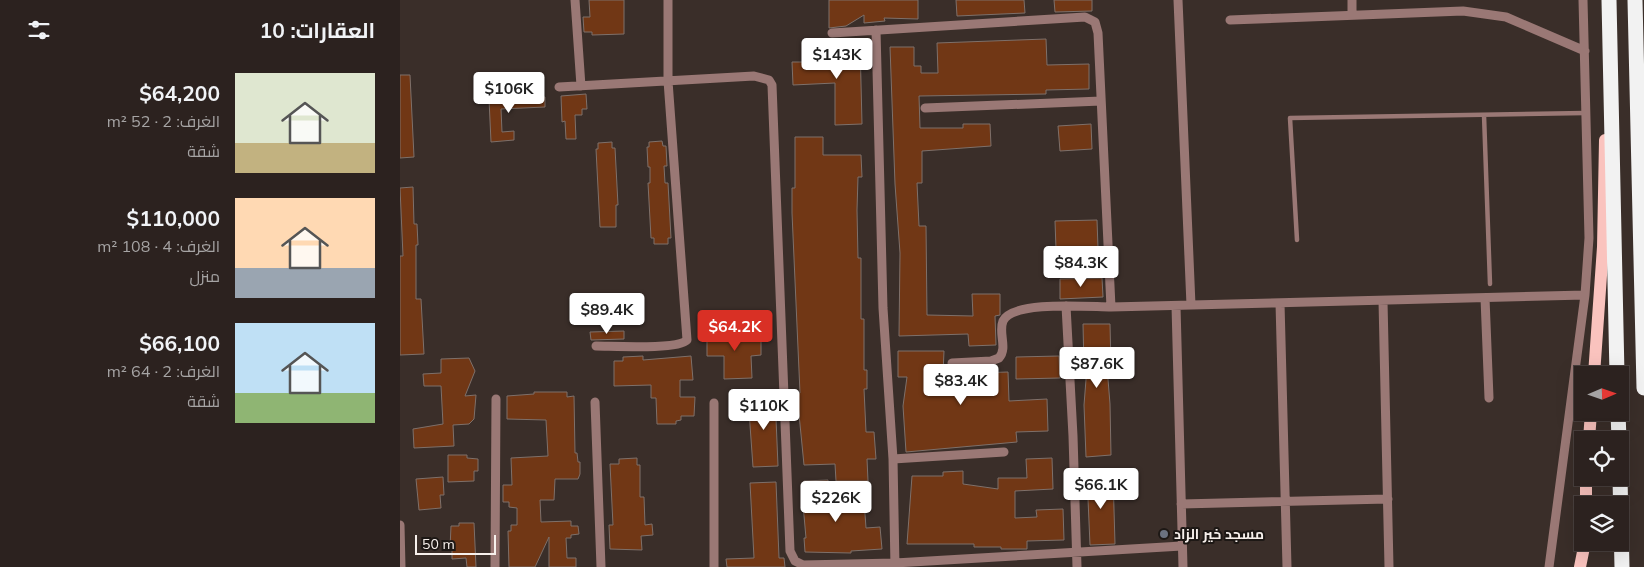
<!DOCTYPE html>
<html lang="ar">
<head>
<meta charset="utf-8">
<style>
  :root { --surface:#2c221f; --page:#382f2c; --text:#f1f3f6; --muted:#a6a4a4; --line:#483f3d; --accent:#d93025 }
  body { margin:0; font-family:Mulish,Cairo,sans-serif; background:var(--page); color:var(--text); direction:rtl; height:100vh; display:flex; flex-direction:column; font-size:19px; white-space:nowrap }
  * { box-sizing:border-box; margin:0 }
  p { font-size:16px; color:var(--muted) }
  .icon { flex:none; width:28px; height:28px; fill:none; stroke:currentColor; stroke-width:2; stroke-linecap:round; stroke-linejoin:round }
  .map { position:relative; flex:1; overflow:hidden; direction:ltr }
  .drawer { display:flex; flex-direction:column; background:var(--surface); width:400px }
  .drawer>* { flex:none }
  .needle { width:32px; rotate:88deg }
  .fabs { position:absolute; left:1174px; top:366px; display:grid; gap:10px }
  .fabs a { display:grid; place-items:center; width:55px; height:55px; border-radius:0px; background:var(--surface); box-shadow:0 5px 20px #0002,0 0 0 1px var(--line); font-size:25px }
  .scale { position:absolute; left:15px; bottom:12px; width:81px; box-sizing:border-box; padding-left:5px; border:2px solid #f7f0ec; border-top:0; font-size:14px; line-height:18px; white-space:nowrap; color:#f7f0ec; -webkit-text-stroke:4px #1d1815; paint-order:stroke }
  .price { position:absolute; translate:-50% -42px; padding:0 11px; border-radius:5px; background:#fff; color:#222; font-size:16px; line-height:32px; filter:drop-shadow(0 1px 2px #0008) }
  .price::after { content:''; position:absolute; left:50%; top:30px; width:15px; height:11px; margin-left:-8px; background:inherit; clip-path:polygon(0 0,100% 0,50% 100%) }
  .price.on { background:var(--accent); color:#fff }
  ul { padding:0; list-style:none }
  li { display:flex; align-items:center; gap:15px; height:125px; padding:0 25px }
  li span { display:grid; place-items:center; flex:none; width:140px; height:100px; border-radius:0px; color:#555 }
  li>.icon { margin-inline-start:auto }
  span .icon { width:60px; height:60px; fill:#fffc; stroke-width:1 }
  li b { font-size:21px }
  h2 { display:flex; justify-content:space-between; align-items:center; height:60px; padding:0 25px; font-size:21px }
  main { display:flex; flex:1; min-height:0 }
  .map>svg:first-child { display:block }
  .building { fill:#713715; stroke:#7e706a }
  .lines { fill:none; stroke-linecap:round; stroke-linejoin:round }
  .lane { stroke:#9a7875; stroke-width:4.5 }
  .street { stroke:#9a7875; stroke-width:9 }
  .primary { stroke:#fac3be; stroke-width:12 }
  .highway { stroke:#f2f2f2; stroke-width:15 }
  .worship-dot { fill:#6b7280; stroke:#1d1815; stroke-width:2 }
  .labels { text-anchor:middle; stroke-width:4; stroke-linejoin:round; paint-order:stroke }
  .poi-label { font-size:14px; font-weight:bold; fill:#f7f0ec; stroke:#1d1815; text-anchor:start }
</style>
</head>
<body>
<main>
<div class="map">
<svg width="1244" height="567" viewBox="0 0 1244 567">
  <rect width="100%" height="100%" fill="#3a2e29"/>
  <path class="building" d="M189,0h35v34l-32,1v-3h-8l-1,-15h7z
    M429,0h89v19l-34,-1 1,3 -21,2v-8l-18,11 -17,2z
    M556,0h68l1,13 -68,3z
    M654,0h38v11l-37,1z
    M646,39l1,26 42,-1v25l-43,1v4l-127,2 1,32h43v-4h27l1,22 -69,5v32h-5l2,43h7l1,89 46,1 -1,-22h28v21l-5,1 1,29 -27,1 -1,-12 -69,2 1,-83 -5,-69 -5,-137h24v19h7v7h17l-1,-30z
    M433,43h27l2,81 -27,1v-42l-42,2 -1,-23h41z
    M0,75h10l4,82 -14,1z
    M186,94l1,15h-5v6h-7l1,24h-10l-1,-18 -3,1 -1,-26z
    M133,97h12v10l-44,2 1,23 12,-1v9l-23,2 -2,-43z
    M691,124l1,25 -32,2 -2,-25z
    M395,137h28v18h38l1,22h-4l-1,33 1,48h3v61h3v51h3v19h-3l2,43h8l2,27h-9l1,22h-32l-1,-17 -31,1 -7,-71 3,-1 -8,-180v-25h3z
    M262,141l1,5h3l1,20h-3l1,17h3l3,55h-3v6h-14v-6h-3l-3,-55h2v-16h-2l-1,-20h2v-5z
    M212,142v6h3l3,57h-2v22h-16l-4,-78h2v-6z
    M13,187l1,37h3l1,21h-2v54h5l3,55 -24,1v-99h3l-3,-68z
    M697,220l1,28 -42,1 -1,-28z
    M702,278l1,19 -43,2v-20z
    M683,324h27l1,43h-4l3,37 1,51 -25,2 -2,-52 3,-38 -3,1z
    M224,331v8l-33,1 -1,-8z
    M361,333v22l-10,1 1,22 -28,1v-23h-17v-22z
    M498,351h46l-1,23 65,-2 1,29 38,-2 1,32 -32,1 1,10 -111,10 -3,-46 4,-29h-9z
    M243,356v4l48,-4 2,24h-13v17h15l-1,19h-13v4l-5,1v3h-19l-1,-26h-5v-13l-37,1v-25h9v-4z
    M659,356l1,22 -44,1v-22z
    M69,358l6,13 -10,25 11,-1 -2,24 -5,5 -16,1 1,21 -40,2 -1,-19 30,-5 -2,-38h-17l-1,-12 18,-1v-14z
    M134,392h33v5l7,-1 1,57h2l1,9h2v12l-2,5h-23l-1,21h-14l1,22 30,-1v5h7l1,8 -8,1v3h-5l1,20h9v9h-27v-30l-14,30h-26l-1,-36h3v-6h6v-17l-8,-1v-5h-6v-17h9l-1,-27 37,-2 -2,-36 -39,-1v-23l27,-2z
    M375,395l3,71 -25,1 -5,-70z
    M48,455h19v3l11,1v12h-4v10l-26,1z
    M237,458v7h3v32h4l1,28 7,-1 1,11 -12,1 1,14 -32,-1 -1,-24h4l-3,-61h9v-5z
    M652,458l1,31 -38,2v27l22,-1 -1,-7 27,-1 1,31 -37,1v8h-26v-2h-27v-3h-67l5,-68h31v-4l20,-1v13l35,5v-11h29l-1,-19z
    M713,475l2,69 -25,1 -3,-69z
    M43,477l1,18h-4l1,13 -22,2 -3,-31z
    M428,480l1,22 35,-2 2,28 14,-1 2,22 -31,2v2l-46,-1 -1,-14h2l-4,-45h3l-1,-12z
    M376,482l3,76h5l1,9h-58l-1,-8 28,-1 -4,-75z
    M59,523h15l2,44h-9l-1,-9 -14,1v-11h-2l1,-22h8z"/>
  <g class="lines">
    <path class="lane" d="M1084,115l6,169
      M897,240l-7,-122 295,-5"/>
    <path class="street" d="M175,0l6,86
      M778,0l13,305
      M952,0v15
      M830,20l233,-9 43,6 79,34
      M476,30l7,278 10,151 2,108
      M432,33l253,-16 10,5 3,11 13,274
      M159,87l195,-11 15,4 3,5 18,466 5,10 8,4 92,-2 287,-17
      M525,108l176,-7
      M1085,298l4,100
      M983,301l6,266
      M880,303l7,264
      M666,306l7,130 4,131
      M776,306l7,261
      M196,346c17,0 82,4 91,-6l-19,-259v-81
      M552,363l39,-2 8,-3c9,-10 -1,-25 4,-37 10,-21 87,-14 108,-14l474,-12
      M195,402l6,165
      M314,403v164
      M493,459l111,-7
      M781,504l207,-5
      M0,525l1,42
      M95,567l1,-168
      M1149,567l36,-272 4,-57 -6,-238"/>
    <path class="primary" d="M1194,375l9,-128 2,-107
      M1189,440l2,-28
      M1186,505v-27
      M1180,567l5,-25"/>
    <path class="highway" d="M1209,0l8,375
      M1235,0l9,388
      M1218,412l1,28
      M1220,478l2,89"/>
  </g>
  <circle class="worship-dot" cx="764" cy="534" r="5"/>
  <g class="labels">
    <g class="poi-label">
      <text x="774" y="539">مسجد خير الزاد</text>
    </g>
  </g>
</svg>
<div class="fabs">
<a><svg class="needle" viewBox="-14 -14 28 28"><path d="M0-13l5 13h-10z" fill="#e53935"/><path d="M0 13l5-13h-10z" fill="#a6a4a4"/></svg></a>
<a><svg class="icon" aria-label="locate" viewBox="0 0 24 24"><circle cx="12" cy="12" r="6"/><path d="M12 2v4M12 18v4M2 12h4M18 12h4"/></svg></a>
<a><svg class="icon" aria-label="layers" viewBox="0 0 24 24"><path d="M12 4l9 5-9 5-9-5zM3 14l9 5 9-5"/></svg></a>
</div>
<div class="scale">50 m</div>
<b class="price" style="left:437px;top:80px">$143K</b>
<b class="price" style="left:109px;top:114px">$106K</b>
<b class="price" style="left:681px;top:288px">$84.3K</b>
<b class="price" style="left:207px;top:335px">$89.4K</b>
<b class="price on" style="left:335px;top:352px">$64.2K</b>
<b class="price" style="left:697px;top:389px">$87.6K</b>
<b class="price" style="left:561px;top:406px">$83.4K</b>
<b class="price" style="left:364px;top:431px">$110K</b>
<b class="price" style="left:701px;top:510px">$66.1K</b>
<b class="price" style="left:436px;top:523px">$226K</b>
</div>
<section class="drawer">
<h2>العقارات: 10<svg class="icon" aria-label="filters" viewBox="0 0 24 24"><path d="M4 7h16M4 17h16"/><circle cx="9" cy="7" r="2"/><circle cx="15" cy="17" r="2"/></svg></h2>
<ul>
<li><span style="background:linear-gradient(#dfe7d0 70%,#c2b280 0)"><svg class="icon" aria-label="home" viewBox="0 0 24 24"><path d="M3 11l9-7 9 7M6 9v11h12V9"/></svg></span><div><b>$64,200</b><p>الغرف: 2 · 52 m²</p><p>شقة</p></div></li>
<li><span style="background:linear-gradient(#ffd9b3 70%,#9aa5b1 0)"><svg class="icon" aria-label="home" viewBox="0 0 24 24"><path d="M3 11l9-7 9 7M6 9v11h12V9"/></svg></span><div><b>$110,000</b><p>الغرف: 4 · 108 m²</p><p>منزل</p></div></li>
<li><span style="background:linear-gradient(#bfe0f5 70%,#8fb573 0)"><svg class="icon" aria-label="home" viewBox="0 0 24 24"><path d="M3 11l9-7 9 7M6 9v11h12V9"/></svg></span><div><b>$66,100</b><p>الغرف: 2 · 64 m²</p><p>شقة</p></div></li>
</ul>
</section>
</main>
</body>
</html>
